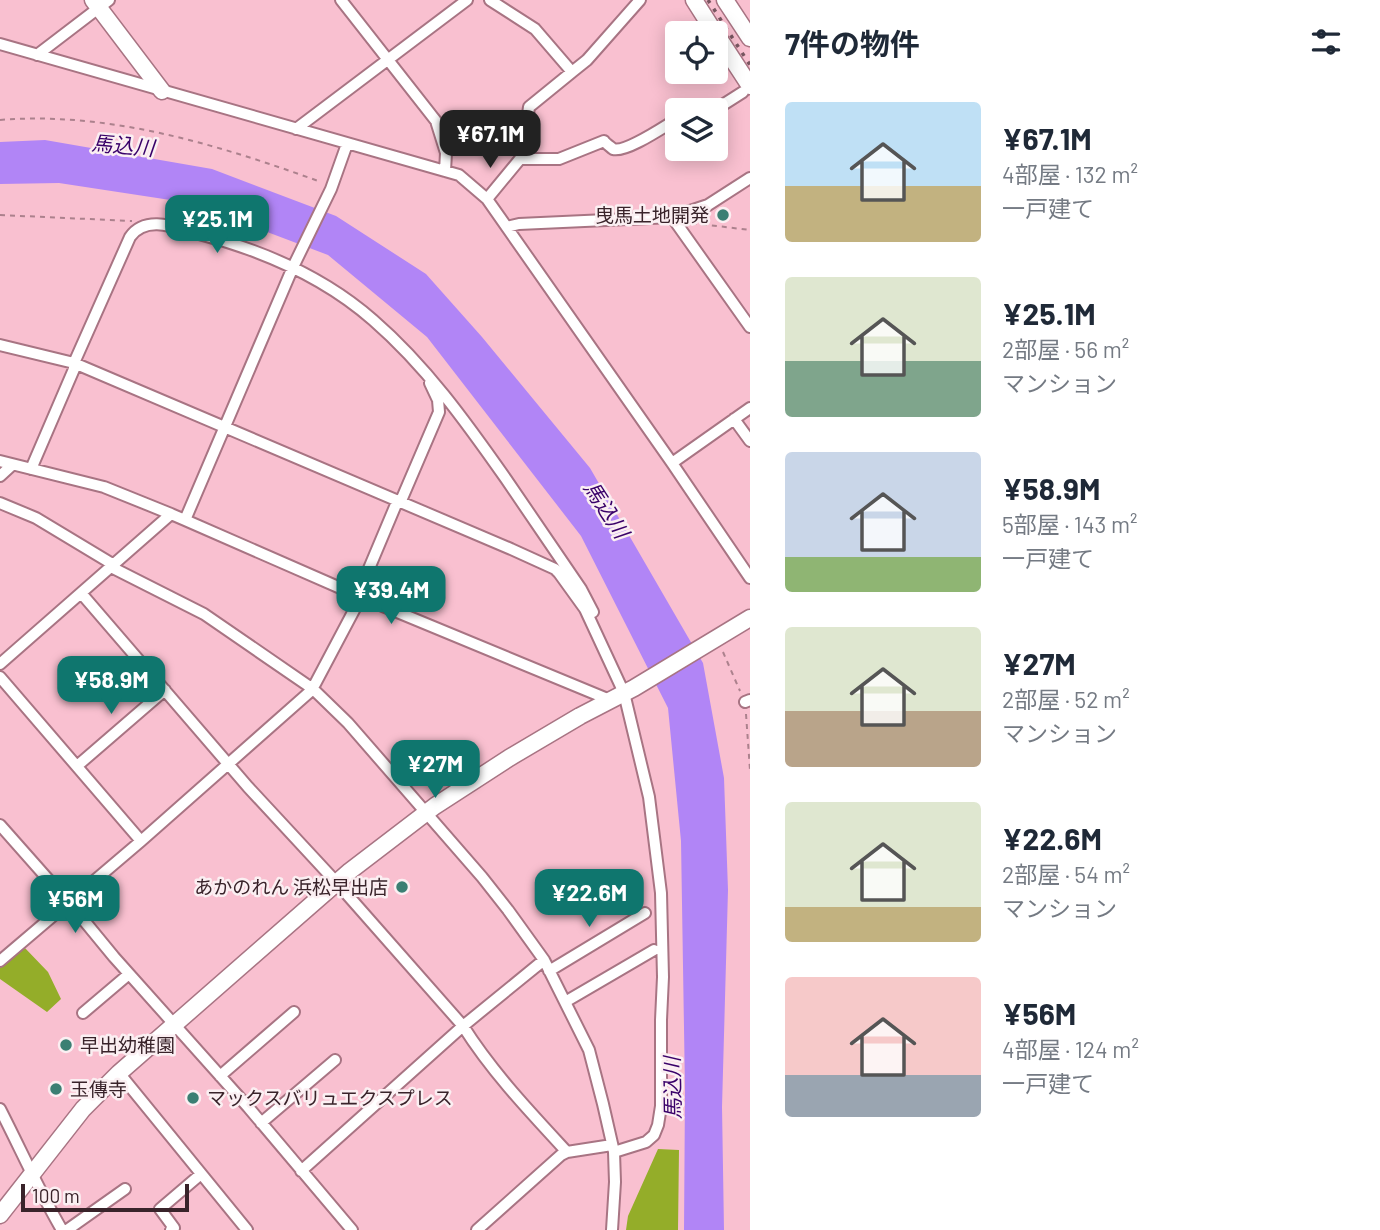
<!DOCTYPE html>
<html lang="ja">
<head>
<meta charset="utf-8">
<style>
  :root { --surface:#fff; --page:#f6f6f7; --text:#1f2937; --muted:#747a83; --accent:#0f766e }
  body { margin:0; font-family:Barlow,"Noto Sans JP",sans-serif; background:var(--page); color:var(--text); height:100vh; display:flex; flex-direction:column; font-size:26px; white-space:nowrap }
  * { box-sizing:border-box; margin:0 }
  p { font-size:23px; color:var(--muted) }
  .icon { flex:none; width:38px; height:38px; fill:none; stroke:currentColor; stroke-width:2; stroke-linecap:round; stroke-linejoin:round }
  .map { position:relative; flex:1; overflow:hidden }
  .details { display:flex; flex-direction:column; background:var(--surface); width:630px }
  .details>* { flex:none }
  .buttons { position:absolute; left:665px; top:21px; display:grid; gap:14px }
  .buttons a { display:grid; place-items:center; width:63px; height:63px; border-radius:7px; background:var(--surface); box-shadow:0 4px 18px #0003; font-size:35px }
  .scale { position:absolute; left:21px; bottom:18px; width:168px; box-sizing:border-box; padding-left:7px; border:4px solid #39232a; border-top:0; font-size:19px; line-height:24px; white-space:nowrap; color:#39232a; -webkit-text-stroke:5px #fbeff2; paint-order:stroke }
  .price { position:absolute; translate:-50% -60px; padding:0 16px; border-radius:14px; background:var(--accent); color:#fff; font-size:23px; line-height:46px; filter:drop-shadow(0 2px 4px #0008) }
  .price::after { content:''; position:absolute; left:50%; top:42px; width:21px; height:16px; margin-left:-10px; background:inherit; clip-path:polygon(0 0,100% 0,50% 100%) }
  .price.active { background:#222; color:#fff }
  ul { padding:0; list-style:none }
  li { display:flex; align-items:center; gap:21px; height:175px; padding:0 35px }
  li span { display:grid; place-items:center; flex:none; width:196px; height:140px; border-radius:7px; color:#555 }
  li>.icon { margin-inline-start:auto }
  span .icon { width:84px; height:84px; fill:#fffc; stroke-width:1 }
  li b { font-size:30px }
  h2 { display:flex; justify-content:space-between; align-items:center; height:84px; padding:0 35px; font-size:30px }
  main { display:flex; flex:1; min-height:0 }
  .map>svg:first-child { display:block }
  .green { fill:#94ad29 }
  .water { fill:#b185f6 }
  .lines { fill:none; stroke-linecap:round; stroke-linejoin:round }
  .street-casing { stroke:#a87483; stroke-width:14 }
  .secondary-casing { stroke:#a87483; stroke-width:19 }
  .path { stroke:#ac818d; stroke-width:2; stroke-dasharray:5 5; stroke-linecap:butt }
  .street { stroke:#fff; stroke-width:10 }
  .secondary { stroke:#fff; stroke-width:16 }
  .rail { stroke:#795761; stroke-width:3.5; stroke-dasharray:3.5 7; stroke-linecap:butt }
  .poi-dot { fill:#3b7f73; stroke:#fbeff2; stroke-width:2.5 }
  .labels { text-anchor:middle; stroke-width:5; stroke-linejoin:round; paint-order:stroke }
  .poi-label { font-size:19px; fill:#39232a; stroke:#fbeff2; text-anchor:start }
  .water-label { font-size:21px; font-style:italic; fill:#390069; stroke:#fbeff2 }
</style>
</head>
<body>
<main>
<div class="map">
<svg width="750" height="1230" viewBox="0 0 750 1230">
  <rect width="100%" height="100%" fill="#f9c0d0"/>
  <path class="green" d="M24,947l24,25 13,27 -14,13 -47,-33v-11z
    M658,1149l21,1 -1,80h-52l2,-14z"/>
  <path class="water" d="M45,140l167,29 124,47 90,58 56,63 108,131 113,195 21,115 4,112 -6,217 2,123h-40l1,-140 -4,-249 -13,-133 -87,-172 -154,-199 -99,-82 -138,-52 -131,-20 -59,1v-42z"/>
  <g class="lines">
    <g class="street-casing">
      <path id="street" d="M341,0l95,121 10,32 -1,18
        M490,0l45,29 37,43 15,-12 53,-60
        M0,44l459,131 28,24 185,264 78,115
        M37,55l72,-55
        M709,110l12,-4 22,-14
        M296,129l171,-129
        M522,158l7,-51 43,-35
        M487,199l33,-40h39l45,-18c0,1 8,7 9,8 13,4 52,-23 64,-30
        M672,217l78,110
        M507,227l12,-3 153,-7 36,-12 42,-27
        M0,345l74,18 437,186 44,20 4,4 26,36 39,84 25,104 12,96 2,84 -2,43v86l-3,19 -4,10 -8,7 -32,10
        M734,419l16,22
        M0,461l104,26 67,27
        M672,463l78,-55
        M31,469l43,-100v-6l56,-126c16,-23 47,-9 69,-3 62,16 125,43 174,86 53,46 93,102 133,159 25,37 50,73 75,110l12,23
        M0,476l12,-11
        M0,503l36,15 78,47
        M400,503l39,-91 -1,-12 -8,-17
        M185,520l176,77 249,103
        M111,567l93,47 109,75 35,34 134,154 26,33 36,50 45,90 14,54 11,48 1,30 -3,48
        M81,593l167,194 89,96 126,143c29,46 67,86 104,126
        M0,664l171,-150 14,6 108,-253 38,-78 16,-45
        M0,677l141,164
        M310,687l5,-3 46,-87 -1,-7 37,-88
        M745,702l5,-2
        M77,766l88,-76
        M0,825l77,87 37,45 134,150 104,123
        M0,961l141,-120 172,-152
        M549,971l96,-58
        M565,1002l89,-52
        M83,1013l46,-39
        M119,1073l128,157
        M220,1076l74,-64
        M0,1109c21,41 39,82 62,121
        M261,1123l74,-63
        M301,1171l162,-145 81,-66
        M67,1230l58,-41
        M171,1230l3,-2 -14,-19 41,-35
        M477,1230l84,-75 6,-3 45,-7"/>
    </g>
    <g class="secondary-casing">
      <path id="secondary" d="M93,0l69,91
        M694,0l21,33
        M725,0l25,38
        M716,34l34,52
        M0,1215l83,-106 36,-36 231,-202 85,-65 74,-48 71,-42 54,-28 116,-70"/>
    </g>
    <path class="path" d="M0,120c109,-9 219,25 321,62
      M0,215l132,6
      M692,223l58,7
      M723,652l17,39
      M746,714l4,56"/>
    <use href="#street" class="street"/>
    <use href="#secondary" class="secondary"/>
    <path class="rail" d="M708,0l42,65"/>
  </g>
  <g class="poi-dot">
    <circle cx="723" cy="215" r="7"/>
    <circle cx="402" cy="887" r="7"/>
    <circle cx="66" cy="1045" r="7"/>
    <circle cx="56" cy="1089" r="7"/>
    <circle cx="193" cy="1098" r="7"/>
  </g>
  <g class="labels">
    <g class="poi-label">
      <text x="709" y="222" text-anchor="end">曳馬土地開発</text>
      <text x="388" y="894" text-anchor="end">あかのれん 浜松早出店</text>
      <text x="80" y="1052">早出幼稚園</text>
      <text x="70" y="1096">玉傳寺</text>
      <text x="207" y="1105">マックスバリュエクスプレス</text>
    </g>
    <g class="water-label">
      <text transform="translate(123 146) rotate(5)" y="7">馬込川</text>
      <text transform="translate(606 510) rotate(57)" y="7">馬込川</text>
      <text transform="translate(673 1088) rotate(-91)" y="7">馬込川</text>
    </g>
  </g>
</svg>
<div class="buttons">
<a><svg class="icon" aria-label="locate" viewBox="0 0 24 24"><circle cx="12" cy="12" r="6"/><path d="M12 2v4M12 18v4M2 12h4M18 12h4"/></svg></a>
<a><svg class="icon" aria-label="layers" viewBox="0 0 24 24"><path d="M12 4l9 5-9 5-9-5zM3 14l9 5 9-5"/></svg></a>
</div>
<div class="scale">100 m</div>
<b class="price active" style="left:490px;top:170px">¥67.1M</b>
<b class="price" style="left:217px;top:255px">¥25.1M</b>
<b class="price" style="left:391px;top:626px">¥39.4M</b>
<b class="price" style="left:111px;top:716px">¥58.9M</b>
<b class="price" style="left:435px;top:800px">¥27M</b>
<b class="price" style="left:589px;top:929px">¥22.6M</b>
<b class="price" style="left:75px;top:935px">¥56M</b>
</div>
<section class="details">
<h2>7件の物件<svg class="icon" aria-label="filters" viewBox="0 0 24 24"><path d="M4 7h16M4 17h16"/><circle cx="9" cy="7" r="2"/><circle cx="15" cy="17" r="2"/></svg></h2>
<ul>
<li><span style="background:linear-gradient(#bfe0f5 60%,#c2b280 0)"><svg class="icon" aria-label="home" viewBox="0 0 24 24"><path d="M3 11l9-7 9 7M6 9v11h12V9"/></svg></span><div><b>¥67.1M</b><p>4部屋 · 132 m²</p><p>一戸建て</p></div></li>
<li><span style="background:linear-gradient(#dfe7d0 60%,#7fa58c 0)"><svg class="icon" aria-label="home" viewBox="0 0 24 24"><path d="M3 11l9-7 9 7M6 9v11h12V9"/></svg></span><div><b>¥25.1M</b><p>2部屋 · 56 m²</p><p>マンション</p></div></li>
<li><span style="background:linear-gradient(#c9d6e8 75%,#8fb573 0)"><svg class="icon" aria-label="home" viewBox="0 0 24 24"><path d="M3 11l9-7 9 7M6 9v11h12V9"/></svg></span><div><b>¥58.9M</b><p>5部屋 · 143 m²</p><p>一戸建て</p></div></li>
<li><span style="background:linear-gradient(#dfe7d0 60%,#b9a48a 0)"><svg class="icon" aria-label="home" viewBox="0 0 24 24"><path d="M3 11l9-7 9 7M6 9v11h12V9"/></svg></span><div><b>¥27M</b><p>2部屋 · 52 m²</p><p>マンション</p></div></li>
<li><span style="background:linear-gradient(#dfe7d0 75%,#c2b280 0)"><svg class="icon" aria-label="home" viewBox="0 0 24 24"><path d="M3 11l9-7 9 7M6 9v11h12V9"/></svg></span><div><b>¥22.6M</b><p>2部屋 · 54 m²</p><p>マンション</p></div></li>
<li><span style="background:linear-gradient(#f6c9c9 70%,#9aa5b1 0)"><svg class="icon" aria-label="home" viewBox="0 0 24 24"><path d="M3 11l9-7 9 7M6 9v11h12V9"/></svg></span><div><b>¥56M</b><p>4部屋 · 124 m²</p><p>一戸建て</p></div></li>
</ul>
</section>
</main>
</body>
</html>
